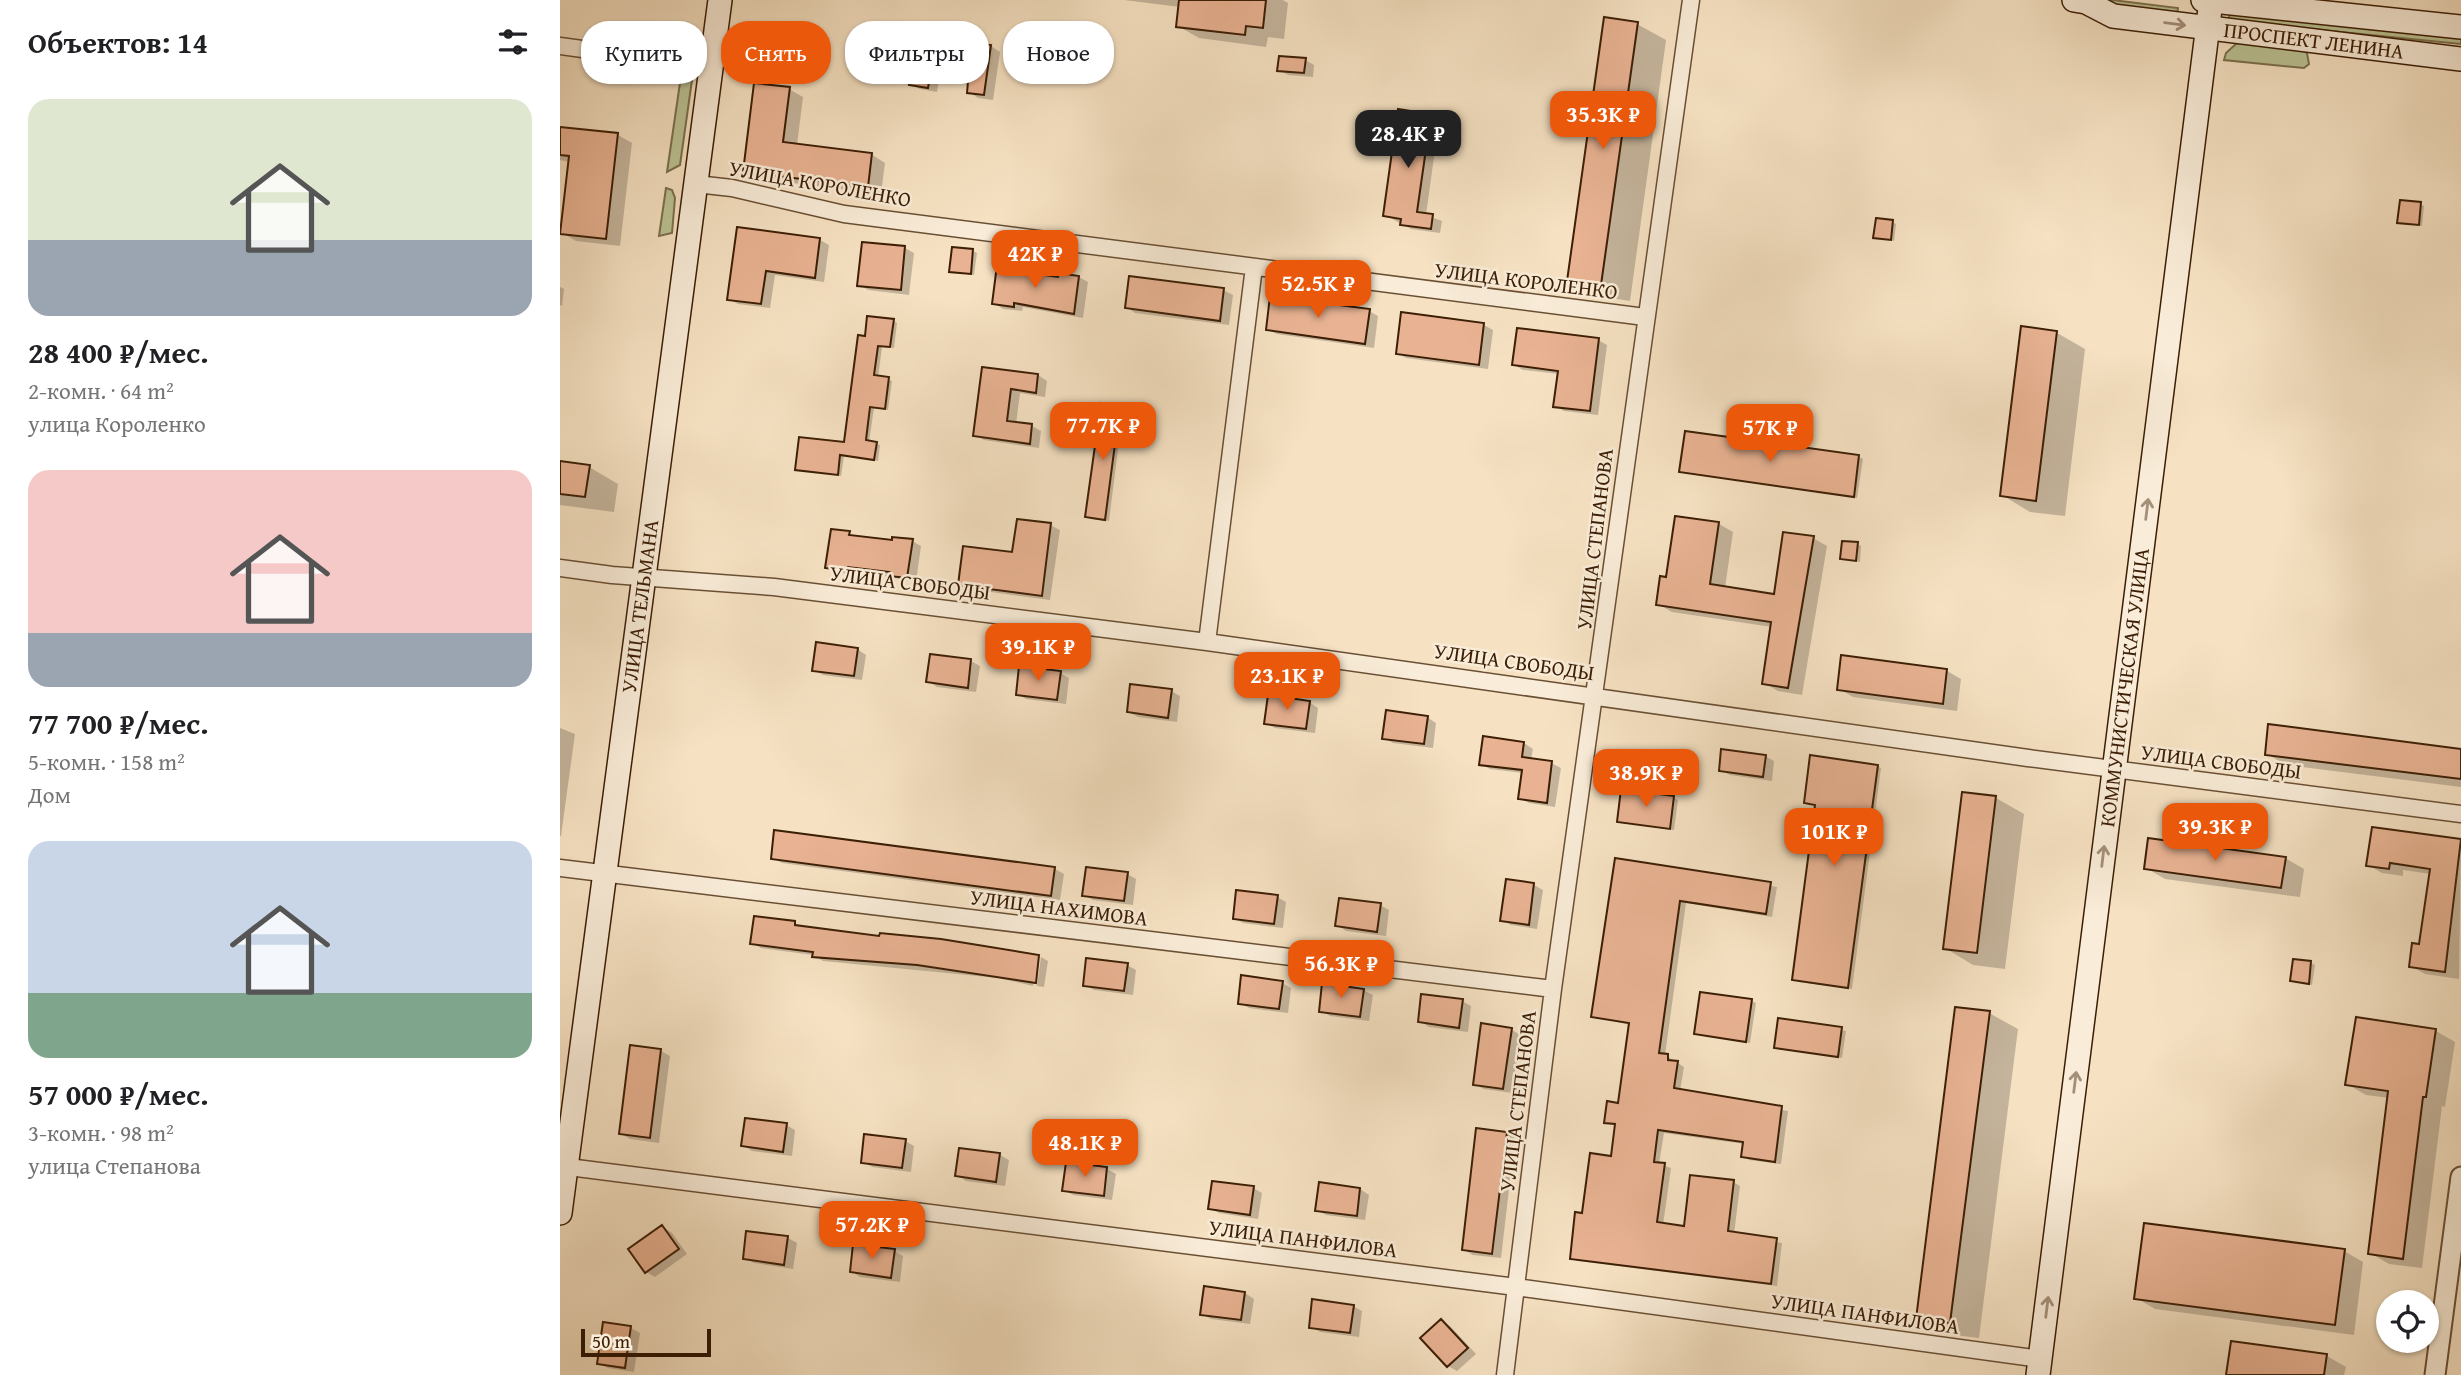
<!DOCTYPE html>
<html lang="ru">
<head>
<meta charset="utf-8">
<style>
  :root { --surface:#fff; --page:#f6f6f6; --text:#202124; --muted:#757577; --accent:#ea580c }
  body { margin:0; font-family:"Gentium Book Plus",serif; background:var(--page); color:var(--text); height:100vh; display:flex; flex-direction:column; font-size:26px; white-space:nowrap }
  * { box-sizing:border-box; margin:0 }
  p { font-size:23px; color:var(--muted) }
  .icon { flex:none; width:38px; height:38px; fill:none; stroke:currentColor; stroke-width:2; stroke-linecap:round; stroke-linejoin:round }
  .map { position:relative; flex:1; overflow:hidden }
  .sheet { display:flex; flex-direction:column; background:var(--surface); width:560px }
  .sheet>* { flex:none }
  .banner { position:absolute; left:21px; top:21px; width:665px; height:63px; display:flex; gap:14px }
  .fabs { position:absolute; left:1816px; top:1290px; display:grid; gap:14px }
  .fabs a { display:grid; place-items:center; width:63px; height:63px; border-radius:50%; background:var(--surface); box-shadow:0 2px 5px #0004; font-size:35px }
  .scale { position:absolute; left:21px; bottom:18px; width:130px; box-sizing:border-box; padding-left:7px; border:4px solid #3c1e05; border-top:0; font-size:19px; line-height:24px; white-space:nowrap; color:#3c1e05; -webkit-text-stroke:5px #f9ecd8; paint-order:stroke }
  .price { position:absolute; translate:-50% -60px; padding:0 16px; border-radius:14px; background:var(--accent); color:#fff; font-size:23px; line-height:46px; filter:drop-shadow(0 2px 4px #0008) }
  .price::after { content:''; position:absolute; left:50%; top:42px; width:21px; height:16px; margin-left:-10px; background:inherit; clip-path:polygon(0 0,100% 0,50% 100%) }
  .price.on { background:#222; color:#fff }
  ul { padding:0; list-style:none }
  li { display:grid; align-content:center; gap:14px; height:371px; padding:0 28px }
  li span { display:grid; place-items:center; height:217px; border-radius:21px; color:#555 }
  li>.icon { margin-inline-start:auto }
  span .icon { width:126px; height:126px; fill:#fffc; stroke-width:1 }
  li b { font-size:30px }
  h2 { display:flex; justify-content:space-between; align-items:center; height:84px; padding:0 28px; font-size:30px }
  .chip { padding:0 24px; border-radius:28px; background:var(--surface); box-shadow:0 2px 5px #0004; font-size:24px; line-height:63px }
  .chip.on { background:var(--accent); color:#fff }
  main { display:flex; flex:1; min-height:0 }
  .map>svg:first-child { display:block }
  .green { fill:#bbc395; stroke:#7c704d; stroke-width:2 }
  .shadow { fill:#0003 }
  .building { fill:#e9b393; stroke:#3c1e05; stroke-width:2 }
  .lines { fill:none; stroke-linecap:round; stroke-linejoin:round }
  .minor-casing { stroke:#6a4f34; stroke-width:19 }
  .tertiary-casing { stroke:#6a4f34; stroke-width:23 }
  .secondary-casing { stroke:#3c1e05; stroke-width:26 }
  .minor { stroke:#f9ecd8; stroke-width:16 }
  .tertiary { stroke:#f9ecd8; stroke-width:19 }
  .secondary { stroke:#f9ecd8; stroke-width:23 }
  .oneway { stroke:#a48f79 }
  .labels { text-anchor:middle; stroke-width:5; stroke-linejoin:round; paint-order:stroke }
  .street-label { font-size:21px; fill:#3c1e05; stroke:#f9ecd8 }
</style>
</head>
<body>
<main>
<section class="sheet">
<h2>Объектов: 14<svg class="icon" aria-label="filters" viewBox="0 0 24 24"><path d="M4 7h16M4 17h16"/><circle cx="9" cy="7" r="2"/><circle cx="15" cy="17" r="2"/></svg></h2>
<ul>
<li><span style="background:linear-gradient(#dfe7d0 65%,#9aa5b1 0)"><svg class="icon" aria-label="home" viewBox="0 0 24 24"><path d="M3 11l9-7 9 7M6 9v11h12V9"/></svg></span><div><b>28 400 ₽/мес.</b><p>2-комн. · 64 m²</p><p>улица Короленко</p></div></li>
<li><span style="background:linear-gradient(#f6c9c9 75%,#9aa5b1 0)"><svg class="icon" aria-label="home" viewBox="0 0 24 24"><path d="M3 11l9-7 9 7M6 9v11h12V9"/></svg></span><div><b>77 700 ₽/мес.</b><p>5-комн. · 158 m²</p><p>Дом</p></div></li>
<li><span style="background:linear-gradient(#c9d6e8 70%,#7fa58c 0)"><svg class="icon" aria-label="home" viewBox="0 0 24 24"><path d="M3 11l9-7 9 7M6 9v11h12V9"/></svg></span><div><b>57 000 ₽/мес.</b><p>3-комн. · 98 m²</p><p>улица Степанова</p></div></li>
</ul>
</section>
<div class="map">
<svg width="1901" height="1375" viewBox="0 0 1901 1375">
  <rect width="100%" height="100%" fill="#f6e2c3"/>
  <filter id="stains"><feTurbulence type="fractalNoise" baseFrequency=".00286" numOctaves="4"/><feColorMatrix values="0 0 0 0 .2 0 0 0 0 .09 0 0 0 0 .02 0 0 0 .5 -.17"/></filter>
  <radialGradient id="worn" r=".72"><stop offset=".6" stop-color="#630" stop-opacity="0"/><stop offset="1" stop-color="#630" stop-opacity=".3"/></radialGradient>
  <path class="green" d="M1552,0l66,8 -1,7 -66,-10z
    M1670,14l231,23v7l-229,-23 -4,-1z
    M1677,43l64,6 6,4 2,11 -5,4 -80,-8 2,-7z
    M122,69l10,11 -12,85 -13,7z
    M106,188l6,2 3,8 -3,35 -13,3z"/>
  <path class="shadow" d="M564,0h159l5,3 -4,36 -16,-2 -2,10 -67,-9 -21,-12 2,-19z
    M1077,24l29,16 -36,261 -32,-5 -29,-16z
    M431,46l9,6 -7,48 -15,-2 -9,-6 1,-8 -31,-4 -2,12 -17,-3 -9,-5z
    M745,60l9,5 -1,12 -25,-2 -9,-5z
    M229,89l14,8 -6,48 74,9 14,9 -4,31 -122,-15 -14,-8z
    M870,116l9,5 -13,94 16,6 -2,12 -29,-4 -26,-14z
    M0,129l58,6 14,8 -12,103 -44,-5 -14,-8 8,-71 -10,-2z
    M1860,204l4,2 -2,20 -23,-4z
    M1332,222l4,2 -2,17 -19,-4z
    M178,229l82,11 9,5 -5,37 -49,-7 -5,33 -32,-4 -9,-5z
    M303,244l42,4 9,5 -5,42 -41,-5 -9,-5z
    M413,251l4,2 -3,22 -23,-4z
    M456,269l8,5 55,3 9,5 -5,36 -60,-11 -1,4 -19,-2 -9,-6z
    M0,287l4,2 -2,17 -2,-1z
    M663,290l10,5 -4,30 -94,-12 -9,-6z
    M809,311l9,5 -4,32 -97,-14 -10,-5z
    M333,321l4,2 -3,25 -12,-1 -4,31 14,3 -4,29 -14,-2 -5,34 11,3 -2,16 -34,-5 -3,20 -44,-7 49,-25 20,-106z
    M924,325l9,5 -5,39 -82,-11 -9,-5z
    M1497,333l28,16 -20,167 -35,-4 -28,-17z
    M1038,340l9,5 -9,70 -34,-4 -9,-5 4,-32 -36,-4 -9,-5z
    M423,368l55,7 9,6 -2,16 -25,-4 -4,31 16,2 9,5 -2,17 -55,-8 -9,-5z
    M560,407l3,3 -14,111 -18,-2 -4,-3z
    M1299,457l4,2 -6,39 -176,-27z
    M0,463l29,4 29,17 -4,28 -54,-7z
    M1116,518l43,6 14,8 -8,56 51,8 37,-58 14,8 -25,149 -24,-4 -14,-8 8,-56 -100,-15 -14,-8 9,-25z
    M490,525l10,5 -10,70 -81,-11 -9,-5 54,-30z
    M289,533l9,5 54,3 9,5 -5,36 -59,-11 -1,4 -20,-3 -9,-5z
    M1297,544l4,2 -1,16 -18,-4z
    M297,649l9,6 -4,25 -39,-5 -9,-5z
    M371,656l40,5 9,5 -4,26 -39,-5 -9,-6z
    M1387,671l14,8 -4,32 -104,-14 -14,-8z
    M500,673l9,5 -3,26 -40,-5 -9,-5z
    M611,691l9,5 -3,26 -39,-5 -10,-5z
    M749,702l9,6 -3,25 -40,-5 -9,-5z
    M867,717l9,6 -3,25 -40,-5 -9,-5z
    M0,728l15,6 -14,102h-1z
    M964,743l9,6 -2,11 20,3 10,5 -6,39 -26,-4 -9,-5 3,-25 -33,-4 -9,-5z
    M1901,750v37l-175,-22 -19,-11z
    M1205,756l9,5 -2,20 -42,-6 -9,-5z
    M1317,766l4,2 -29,221 -54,-7 -4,-3 23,-173 -11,-3z
    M1114,798l4,2 -4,30 -55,-9z
    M1436,798l28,16 -19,155 -32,-4 -28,-17z
    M1813,829l88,12 -2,138 -34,-5 -14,-8 10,-20 10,-72 -28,-4v6l-21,-3 -14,-8z
    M213,858l282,11 9,5 -4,26 -278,-37z
    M1725,858l19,11 -4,28 -135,-18 -19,-11z
    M1057,860l160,27 -5,30 -86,-14 -21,152 19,12 -4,24 108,20 -7,53 -32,-4 -6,-4 2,-12 -81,-11 -5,31 12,4 -8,57 22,3 48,-46 7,4 -6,48 48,9 -5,43 -199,-25 -7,-3 13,-43 28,-57 5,-32 -11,-4 13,-17 11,-80 -38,-9z
    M567,874l9,5 -3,26 -40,-5 -9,-5z
    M947,881l27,4 9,5 -6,39 -26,-4 -9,-5z
    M717,897l9,5 -3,26 -40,-5 -9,-5z
    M820,905l9,5 -3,26 -40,-5 -9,-6z
    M235,923l9,5 236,29h-3l-4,29 -35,-8 -175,-17 -10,-6 -52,-7 -9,-5z
    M481,957l7,4 -4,26 -7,-1z
    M1751,963l4,2 -3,20 -20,-5z
    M567,965l9,5 -3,25 -39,-5 -9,-5z
    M722,983l9,5 -3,25 -39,-5 -9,-5z
    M803,990l10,5 -4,26 -39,-5 -9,-5z
    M902,1001l9,5 -3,26 -39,-5 -9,-6z
    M1192,1001l4,2 -6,40 -54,-10z
    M1429,1013l29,16 -39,309 -33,-4 -28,-16z
    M1797,1019l79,12 19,11 -10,65 -3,-1 -20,162 -33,-4 -19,-11 19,-155 -23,-3 -19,-11z
    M1220,1020l66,11 -4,27 -66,-11z
    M951,1029l9,6 -8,58 -28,-4 -10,-5z
    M72,1047l29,4 9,5 -11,87 -29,-4 -9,-5z
    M226,1125l9,5 -3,26 -40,-5 -9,-6z
    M946,1133l9,5 -14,120 -28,-3 -9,-5z
    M345,1141l9,5 -3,26 -39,-5 -9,-5z
    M440,1155l9,5 -4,26 -39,-5 -9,-6z
    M547,1169l9,5 -4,26 -39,-5 -9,-5z
    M693,1188l9,5 -4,26 -39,-6 -9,-5z
    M800,1189l9,6 -4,25 -39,-5 -9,-5z
    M103,1227l9,6 15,21 -32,23 -9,-5z
    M228,1238l9,5 -4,26 -39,-6 -9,-5z
    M334,1251l9,5 -3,26 -40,-5 -9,-6z
    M1784,1251l19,11 -9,73 -199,-26 -19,-11z
    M685,1293l9,6 -4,25 -39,-5 -9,-5z
    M793,1306l9,5 -3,26 -39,-5 -9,-5z
    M881,1321l9,5 26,28 -19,17 -9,-5z
    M71,1328l9,5 -6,39 -26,-4 -10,-5z
    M1767,1356l19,11 -2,8h-116z"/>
  <path class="building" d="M619,0h87l-3,28 -17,-2 -1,9 -69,-8z
    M1044,17l34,5 -37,263 -34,-4z
    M355,35l76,10 -7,50 -17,-2 1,-12 -38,-5 -2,12 -19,-3z
    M719,56l27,2 -2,15 -27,-2z
    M194,83l36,4 -7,55 89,11 -4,34 -125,-15z
    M838,109l33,5 -14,98 16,2 -2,15 -31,-4 1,-6 -18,-3z
    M0,127l58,6 -12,106 -46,-5 9,-78 -9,-1z
    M1840,200l21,2 -2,23 -22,-2z
    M1316,218l17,2 -2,20 -18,-2z
    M177,227l83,11 -5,40 -49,-7 -5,33 -34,-4z
    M302,242l43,4 -4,44 -44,-4z
    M392,247l21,2 -2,25 -22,-2z
    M437,265l19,2v4l42,6 1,-4 20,3 -5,38 -60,-11v4l-22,-3z
    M569,276l95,12 -4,33 -95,-13z
    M710,296l100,13 -5,35 -99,-14z
    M841,312l83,11 -5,42 -83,-11z
    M307,316l27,3 -4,28 -12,-1 -4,29 15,2 -4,32 -15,-2 -4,33 11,2 -3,18 -34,-5 -2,20 -43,-5 4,-33 45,5 14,-107 7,1z
    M1461,326l36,5 -21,170 -36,-5z
    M957,328l82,10 -9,73 -37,-4 5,-36 -46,-6z
    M422,367l56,7 -2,19 -25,-4 -4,32 25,3 -2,20 -57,-8z
    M541,403l19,3 -15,114 -20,-3z
    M1125,431l174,24 -5,42 -175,-25z
    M0,461l30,4 -5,32 -25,-3z
    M1115,516l44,6 -9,62 64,10 9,-62 31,4 -26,152 -26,-4 9,-62 -115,-17 4,-29 6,1z
    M457,519l34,4 -9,73 -84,-11 5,-39 49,6z
    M271,529l19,2 -1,4 43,5v-3l21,2 -6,39 -18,-2 1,-4 -42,-5 -1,4 -22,-3z
    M1282,541l16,1 -2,19 -16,-2z
    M256,642l42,6 -4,28 -42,-5z
    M370,654l41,5 -3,29 -42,-6z
    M1281,655l106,14 -4,35 -106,-14z
    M459,666l42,5 -4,29 -41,-5z
    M570,684l42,5 -4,29 -41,-6z
    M708,695l42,6 -4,28 -42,-5z
    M826,710l42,6 -4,28 -42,-5z
    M1708,724l193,25v30l-196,-24z
    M923,736l41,6 -2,15 30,4 -5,42 -29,-4 4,-29 -43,-5z
    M1161,749l45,6 -3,22 -44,-6z
    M1250,755l68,10 -30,223 -56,-8 23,-175 -11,-2z
    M1061,789l53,7 -4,33 -53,-7z
    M1402,792l34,4 -19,157 -34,-4z
    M1812,827l89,12 -16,133 -36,-5 3,-24 7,1 11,-75 -40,-6 -1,6 -23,-3z
    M214,830l281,37 -4,29 -280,-37z
    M1588,838l138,19 -5,31 -137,-19z
    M1055,858l156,24 -5,32 -86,-13 -21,152 9,1v6l10,1 -4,27 108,18 -7,56 -34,-5 2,-15 -85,-12 -4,32 11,1 -8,59 27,4 6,-51 44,5 -6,51 49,7 -6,46 -201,-25 5,-47 7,1 8,-60 21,3 4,-32 -11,-1 3,-22 11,2 11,-80 -38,-6z
    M526,867l42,5 -4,29 -42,-5z
    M946,879l28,4 -5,42 -29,-4z
    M676,890l42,5 -4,29 -41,-5z
    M779,898l42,5 -4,29 -42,-6z
    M194,916l41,5v4l84,11 1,-3 61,6 98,16 -3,28 -119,-18 -105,-8 1,-5 -63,-8z
    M526,958l42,5 -4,28 -41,-5z
    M1733,959l18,2 -2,23 -19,-3z
    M681,975l42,6 -4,28 -41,-5z
    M762,983l42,6 -4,28 -41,-5z
    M1140,992l52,7 -6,43 -52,-8z
    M861,994l42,5 -4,29 -41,-6z
    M1395,1007l35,4 -40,312 -34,-4z
    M1796,1017l80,12 -10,68h-3l-20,162 -35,-5 20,-163 -43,-6z
    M1218,1018l64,9 -4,30 -64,-9z
    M921,1023l31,5 -9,61 -30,-4z
    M70,1045l31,4 -11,89 -31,-4z
    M185,1118l42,5 -4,29 -42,-6z
    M916,1128l31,4 -15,122 -30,-4z
    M304,1134l42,5 -4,29 -41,-5z
    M399,1148l41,5 -4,29 -41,-6z
    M506,1162l41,5 -3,29 -42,-5z
    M652,1181l42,5 -4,29 -42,-6z
    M759,1182l41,6 -3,28 -42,-5z
    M1584,1223l201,26 -10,76 -201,-26z
    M102,1225l17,24 -34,24 -17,-24z
    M186,1231l42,5 -4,29 -41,-6z
    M293,1244l42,5 -4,29 -41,-6z
    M644,1286l41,6 -4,28 -41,-5z
    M752,1299l42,6 -4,28 -41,-5z
    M881,1319l27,29 -21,19 -27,-29z
    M43,1322l28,4 -6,42 -28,-4z
    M1671,1341l96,13 -3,21h-98z"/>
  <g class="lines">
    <g class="minor-casing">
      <path id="minor" d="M0,46l152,21
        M136,184l36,4 112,26 801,103
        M0,568l52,7 162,12 433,55 821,116 433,56
        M647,642l47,-375
        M0,868l993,121
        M0,1166l956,121 524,72
        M945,1375l48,-386 138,-989"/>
    </g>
    <g class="tertiary-casing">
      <path id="tertiary" d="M1875,1375l26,-198"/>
    </g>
    <g class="secondary-casing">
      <g id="secondary">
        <path id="s1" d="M1514,0l12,2 27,14 348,43"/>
        <path d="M1643,0l258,27"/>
        <path id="s2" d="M0,1213l160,-1213"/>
        <path id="s3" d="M1478,1375l173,-1374"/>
      </g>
    </g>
    <use href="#minor" class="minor"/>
    <use href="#tertiary" class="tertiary"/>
    <use href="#secondary" class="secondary"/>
  </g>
  <defs><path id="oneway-shaft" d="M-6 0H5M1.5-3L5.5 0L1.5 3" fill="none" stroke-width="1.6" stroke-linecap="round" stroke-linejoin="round" transform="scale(1.75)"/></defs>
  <g class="oneway">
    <use href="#oneway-shaft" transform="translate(1615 24) rotate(7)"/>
    <use href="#oneway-shaft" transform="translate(1587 509) rotate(-83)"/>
    <use href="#oneway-shaft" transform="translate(1543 856) rotate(-83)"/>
    <use href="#oneway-shaft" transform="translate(1515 1082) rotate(-83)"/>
    <use href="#oneway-shaft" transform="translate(1487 1307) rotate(-83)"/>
  </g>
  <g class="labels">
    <g class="street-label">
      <text dy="7" stroke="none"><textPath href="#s1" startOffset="245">ПРОСПЕКТ ЛЕНИНА</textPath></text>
      <text transform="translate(260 184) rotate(10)" y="7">УЛИЦА КОРОЛЕНКО</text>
      <text transform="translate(966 281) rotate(7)" y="7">УЛИЦА КОРОЛЕНКО</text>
      <text transform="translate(1035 539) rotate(-83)" y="7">УЛИЦА СТЕПАНОВА</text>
      <text transform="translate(350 583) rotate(7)" y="7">УЛИЦА СВОБОДЫ</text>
      <text dy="7" stroke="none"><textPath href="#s2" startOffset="612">УЛИЦА ТЕЛЬМАНА</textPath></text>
      <text transform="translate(954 662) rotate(8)" y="7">УЛИЦА СВОБОДЫ</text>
      <text dy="7" stroke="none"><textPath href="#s3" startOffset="693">КОММУНИСТИЧЕСКАЯ УЛИЦА</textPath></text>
      <text transform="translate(1661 762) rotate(7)" y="7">УЛИЦА СВОБОДЫ</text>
      <text transform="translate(499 908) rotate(7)" y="7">УЛИЦА НАХИМОВА</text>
      <text transform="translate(958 1101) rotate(-83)" y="7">УЛИЦА СТЕПАНОВА</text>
      <text transform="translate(743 1239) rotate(7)" y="7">УЛИЦА ПАНФИЛОВА</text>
      <text transform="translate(1305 1314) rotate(8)" y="7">УЛИЦА ПАНФИЛОВА</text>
    </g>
  </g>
  <rect width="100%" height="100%" filter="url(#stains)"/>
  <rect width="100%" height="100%" fill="url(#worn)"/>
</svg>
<div class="fabs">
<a><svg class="icon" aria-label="locate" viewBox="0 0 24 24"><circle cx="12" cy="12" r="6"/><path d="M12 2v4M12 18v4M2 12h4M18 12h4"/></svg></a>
</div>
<div class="scale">50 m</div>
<b class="price" style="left:1043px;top:151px">35.3K ₽</b>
<b class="price on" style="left:848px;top:170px">28.4K ₽</b>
<b class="price" style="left:475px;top:290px">42K ₽</b>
<b class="price" style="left:758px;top:320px">52.5K ₽</b>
<b class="price" style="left:543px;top:462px">77.7K ₽</b>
<b class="price" style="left:1210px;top:464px">57K ₽</b>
<b class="price" style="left:478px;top:683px">39.1K ₽</b>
<b class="price" style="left:727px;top:712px">23.1K ₽</b>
<b class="price" style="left:1086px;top:809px">38.9K ₽</b>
<b class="price" style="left:1655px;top:863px">39.3K ₽</b>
<b class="price" style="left:1274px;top:868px">101K ₽</b>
<b class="price" style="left:781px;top:1000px">56.3K ₽</b>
<b class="price" style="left:525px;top:1179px">48.1K ₽</b>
<b class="price" style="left:312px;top:1261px">57.2K ₽</b>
<div class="banner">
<a class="chip">Купить</a>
<a class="chip on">Снять</a>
<a class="chip">Фильтры</a>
<a class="chip">Новое</a>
</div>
</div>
</main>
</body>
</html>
